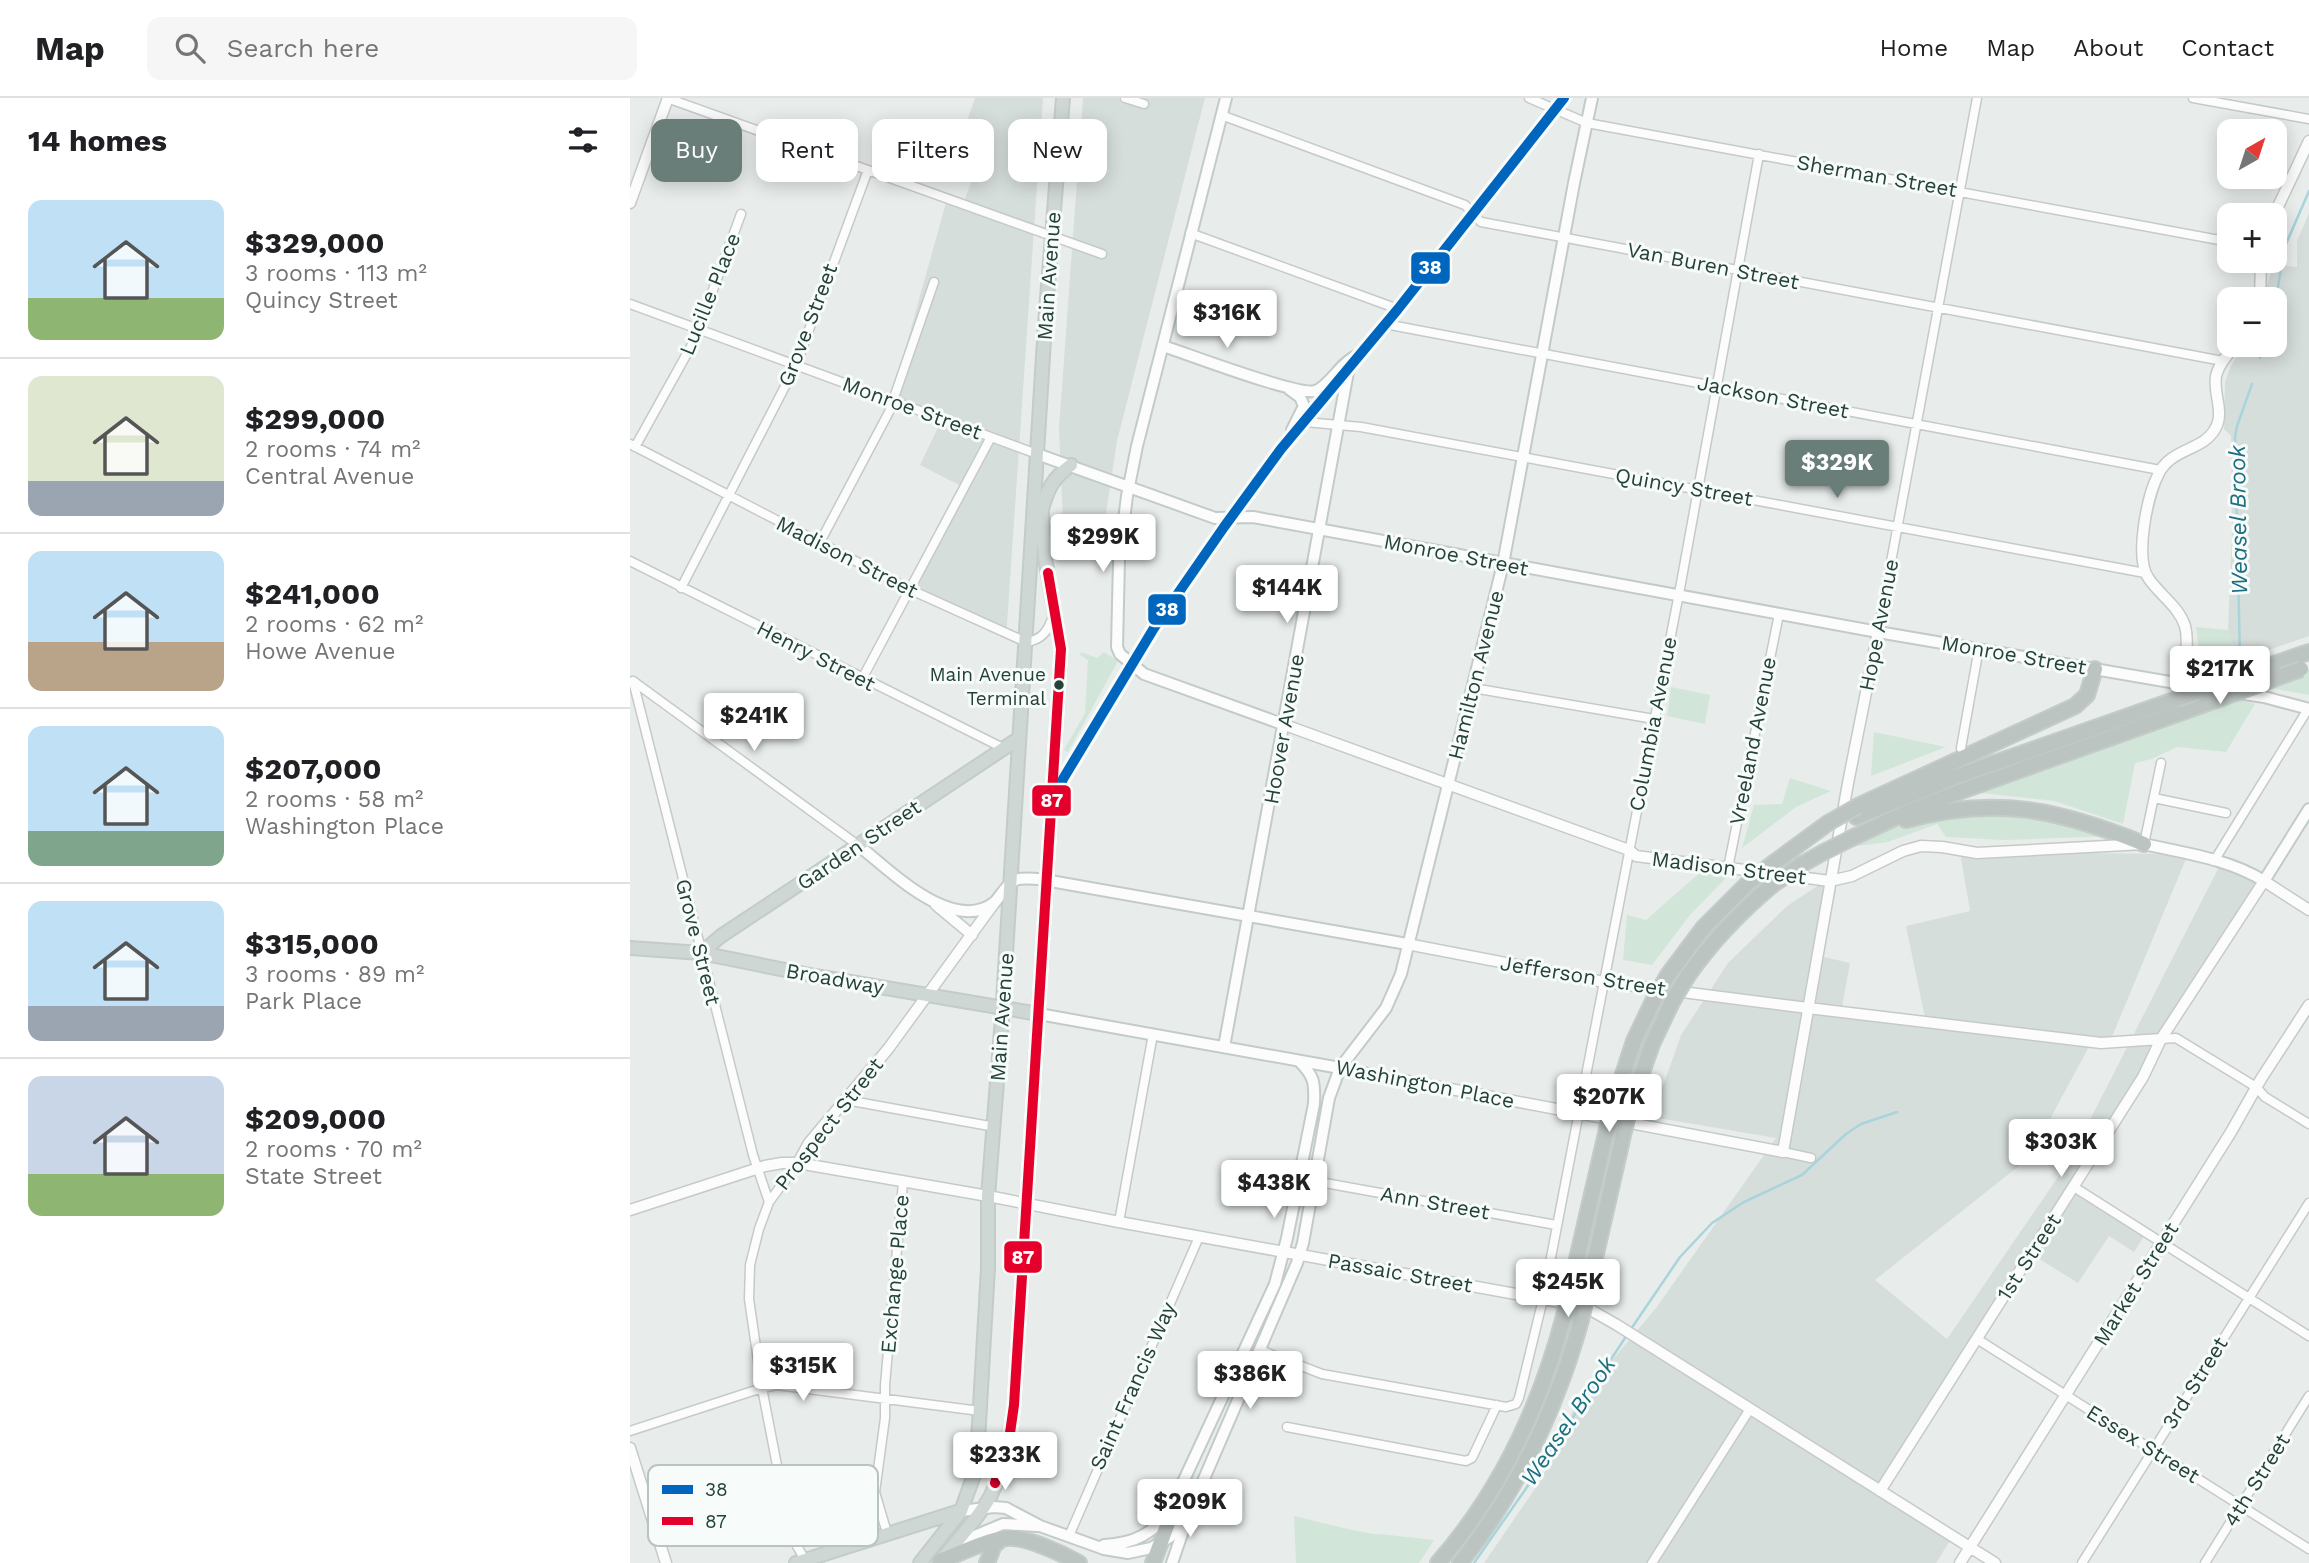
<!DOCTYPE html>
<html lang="en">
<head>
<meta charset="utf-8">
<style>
  :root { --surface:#fff; --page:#f6f6f6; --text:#202124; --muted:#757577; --line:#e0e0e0; --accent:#697e78 }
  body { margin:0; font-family:"Work Sans",sans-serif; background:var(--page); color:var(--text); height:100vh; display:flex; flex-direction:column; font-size:26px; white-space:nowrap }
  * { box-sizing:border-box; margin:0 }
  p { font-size:23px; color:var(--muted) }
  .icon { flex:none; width:38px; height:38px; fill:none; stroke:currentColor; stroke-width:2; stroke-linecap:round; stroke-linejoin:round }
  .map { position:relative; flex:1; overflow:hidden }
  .panel { display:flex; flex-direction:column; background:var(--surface); width:630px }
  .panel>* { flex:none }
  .banner { position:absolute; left:21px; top:21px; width:665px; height:63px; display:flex; gap:14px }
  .needle { width:46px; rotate:39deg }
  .controls { position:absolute; left:1587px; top:21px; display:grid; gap:14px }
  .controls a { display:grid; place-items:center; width:70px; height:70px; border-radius:14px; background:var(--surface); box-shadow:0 4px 18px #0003; font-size:35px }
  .price { position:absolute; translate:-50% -60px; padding:0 16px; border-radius:7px; background:#fff; color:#222; font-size:23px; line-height:46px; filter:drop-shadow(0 2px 4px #0008) }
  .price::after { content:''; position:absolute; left:50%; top:42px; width:21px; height:16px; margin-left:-10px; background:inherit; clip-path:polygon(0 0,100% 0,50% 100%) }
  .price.active { background:var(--accent); color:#fff }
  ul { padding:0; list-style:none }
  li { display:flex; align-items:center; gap:21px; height:175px; padding:0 28px }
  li+li { border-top:2px solid var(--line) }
  li span { display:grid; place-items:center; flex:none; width:196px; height:140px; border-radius:14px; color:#555 }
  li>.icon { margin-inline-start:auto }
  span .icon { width:84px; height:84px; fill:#fffc; stroke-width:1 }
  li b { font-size:30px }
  h2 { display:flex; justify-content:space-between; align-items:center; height:84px; padding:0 28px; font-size:30px }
  .chip { padding:0 24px; border-radius:14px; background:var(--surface); box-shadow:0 4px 18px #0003; font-size:24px; line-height:63px }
  .chip.active { background:var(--accent); color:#fff }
  header { display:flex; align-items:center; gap:42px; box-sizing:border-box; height:98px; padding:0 35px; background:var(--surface); border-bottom:2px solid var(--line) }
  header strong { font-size:33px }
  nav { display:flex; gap:38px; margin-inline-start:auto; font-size:24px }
  .search { width:490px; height:63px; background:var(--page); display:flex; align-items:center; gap:18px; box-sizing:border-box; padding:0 24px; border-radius:14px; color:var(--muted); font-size:26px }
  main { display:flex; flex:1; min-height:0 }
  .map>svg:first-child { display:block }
  .built { fill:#d6dedb }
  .green { fill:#d1e6d8 }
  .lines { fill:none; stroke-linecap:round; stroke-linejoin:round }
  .stream { stroke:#a9d4db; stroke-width:2.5 }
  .minor-casing { stroke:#c5cac8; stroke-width:11 }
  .tertiary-casing { stroke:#c5cac8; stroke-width:13 }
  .secondary-casing { stroke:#c3cbc8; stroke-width:14 }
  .primary-casing { stroke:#c3ccc9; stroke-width:16 }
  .motorway-casing { stroke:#c3ccc9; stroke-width:18 }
  .minor { stroke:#fcfcfc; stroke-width:8 }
  .tertiary { stroke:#fcfcfc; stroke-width:10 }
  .secondary { stroke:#fcfcfc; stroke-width:10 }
  .primary { stroke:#cfd7d5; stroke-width:12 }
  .motorway { stroke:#bcc4c2; stroke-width:14 }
  .motorway-bridge-casing { stroke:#c3ccc9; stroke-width:18; stroke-linecap:butt }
  .motorway-bridge { stroke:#bcc4c2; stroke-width:14 }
  .bus-1-casing { stroke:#f7fbf9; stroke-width:16 }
  .bus-2-casing { stroke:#f7fbf9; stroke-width:16 }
  .bus-1 { stroke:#0065bd; stroke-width:10 }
  .bus-2 { stroke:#e4002b; stroke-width:10 }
  .bus-dot { fill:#24423a; stroke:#f7fbf9; stroke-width:2.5 }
  .labels { text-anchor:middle; stroke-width:6; stroke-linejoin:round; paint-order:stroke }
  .bus-label { font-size:19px; fill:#24423a; stroke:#f7fbf9; text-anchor:end }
  .street-label { font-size:21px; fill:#24423a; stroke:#f7fbf9 }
  .water-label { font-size:23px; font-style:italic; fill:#1c6f80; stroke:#f7fbf9 }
  .key { fill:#f7fbf9; stroke:#b8c4c0; stroke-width:2 }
  .key-label { font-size:19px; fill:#24423a }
  .line-badge { stroke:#f7fbf9; stroke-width:2.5 }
  .badge-label { font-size:19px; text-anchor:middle; font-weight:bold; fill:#fff }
</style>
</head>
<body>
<header>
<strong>Map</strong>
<div class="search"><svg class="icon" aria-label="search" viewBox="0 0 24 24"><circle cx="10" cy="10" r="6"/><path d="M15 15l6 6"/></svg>Search here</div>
<nav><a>Home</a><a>Map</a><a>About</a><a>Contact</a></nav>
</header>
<main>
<section class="panel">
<h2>14 homes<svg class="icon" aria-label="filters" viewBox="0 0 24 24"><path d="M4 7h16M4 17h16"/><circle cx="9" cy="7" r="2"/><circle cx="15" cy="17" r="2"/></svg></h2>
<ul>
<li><span style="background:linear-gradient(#bfe0f5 70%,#8fb573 0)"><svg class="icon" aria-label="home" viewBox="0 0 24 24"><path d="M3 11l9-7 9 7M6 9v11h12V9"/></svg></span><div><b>$329,000</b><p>3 rooms · 113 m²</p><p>Quincy Street</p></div></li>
<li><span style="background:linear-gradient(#dfe7d0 75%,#9aa5b1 0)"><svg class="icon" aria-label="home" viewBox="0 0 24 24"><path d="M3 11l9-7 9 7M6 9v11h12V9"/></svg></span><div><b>$299,000</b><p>2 rooms · 74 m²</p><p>Central Avenue</p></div></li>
<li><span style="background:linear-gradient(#bfe0f5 65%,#b9a48a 0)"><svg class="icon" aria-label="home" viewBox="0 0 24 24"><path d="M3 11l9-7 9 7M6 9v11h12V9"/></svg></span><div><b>$241,000</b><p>2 rooms · 62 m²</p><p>Howe Avenue</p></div></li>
<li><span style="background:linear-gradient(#bfe0f5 75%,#7fa58c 0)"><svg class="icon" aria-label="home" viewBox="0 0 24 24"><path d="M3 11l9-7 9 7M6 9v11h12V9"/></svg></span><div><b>$207,000</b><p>2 rooms · 58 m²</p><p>Washington Place</p></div></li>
<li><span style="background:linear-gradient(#bfe0f5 75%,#9aa5b1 0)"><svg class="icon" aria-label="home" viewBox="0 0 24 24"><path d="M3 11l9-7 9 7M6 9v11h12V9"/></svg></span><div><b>$315,000</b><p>3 rooms · 89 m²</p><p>Park Place</p></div></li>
<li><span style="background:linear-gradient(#c9d6e8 70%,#8fb573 0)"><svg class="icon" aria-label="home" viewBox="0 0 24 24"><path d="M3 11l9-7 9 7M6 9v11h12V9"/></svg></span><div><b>$209,000</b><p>2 rooms · 70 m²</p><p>State Street</p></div></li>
</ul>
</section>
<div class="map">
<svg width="1679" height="1465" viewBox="0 0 1679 1465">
  <rect width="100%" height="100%" fill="#e8edeb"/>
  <path class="built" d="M345,0h68l-37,541 -96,-48 55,-103 -45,-23 22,-46 -51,-19 56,-201 16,5 27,-71 -24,-9z
    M453,0h122l-88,343 -14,92 -40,-10 -4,-95z
    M1679,115v423l-60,21 -13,-2 -8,-25 4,-97 -1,-97 -7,-7 1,-48 7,-17 12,-19h31v-46h-12l10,-34 24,2v-26z
    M1330,754l228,2 -79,190 -18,-1 -62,115 -154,122 72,59 122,-178 152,-298 45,18 -192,305 72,47 -12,19 -25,-16 -31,47 -47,-29 -148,236 70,46 -17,27h-452l57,-83 36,-78 79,-94 120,-170 -124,-21 29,-82 47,-72 59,-57 47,-31 -14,81 30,7 -9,50 85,10 -20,-97 64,-15z"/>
  <path class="green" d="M1566,529l32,3 8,25 73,14v26l-38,-7 -75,-26 3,-12z
    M451,554l16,6 7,-6 14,9 -50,91 -4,-2 21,-37 3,-53 -8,-5z
    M1041,589l39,8 -5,29 -38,-8z
    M1607,602l18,4 -29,48 -49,-5 -25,12 -17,4 -12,61 -69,-23 -73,-8z
    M1244,634l72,15 -75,29z
    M1160,680l41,13 -35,16 -54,41 12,-43 28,-1z
    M1381,712l105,26 -112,4 -58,-3 -9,-13 -49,18 -31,4c48,-31 99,-32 154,-36z
    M1074,771l22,9 -36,37 -38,50 -29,-5 4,-45 19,5z
    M664,1418c14,3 78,20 86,18l54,6 -15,23h-123z"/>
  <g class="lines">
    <path class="stream" d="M1656,146l23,-53
      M1645,207l8,-49
      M1630,260l4,-13
      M1610,560l-5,-221 2,-11 15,-42
      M1001,1231l49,-72 32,-34 32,-21 58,-27 44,-41 15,-10 36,-12
      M844,1465l51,-73 102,-155"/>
    <g class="minor-casing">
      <path id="minor" d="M37,0l435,156
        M495,0l19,6
        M899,0l58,25 643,119
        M1563,0l116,21
        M591,17l244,90 16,17 742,139
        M560,135l208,76
        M0,206l407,150
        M755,226l775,146
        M675,324l56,5 784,146
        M0,346l281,146 115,52c16,-2 22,-11 27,-26
        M5,349l59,-106 47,-127
        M189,446l70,-132 45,-130
        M0,463l373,187
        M51,490l115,-223 72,-195
        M1248,534l99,-534
        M232,581l129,-242
        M3,583l120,474 16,47
        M3,583l226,165
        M843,590l181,31
        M1331,650l18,-100
        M1524,700l72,15
        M1514,746l17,-81
        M1584,763l94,-152
        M1098,770l51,-254
        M1531,941l15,-1 80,49 9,10 44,27
        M216,1002l149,27
        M1153,1054l28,6
        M168,1065l-29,39 -10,27 -9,36 -1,34 13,89 25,129 10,29 8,14
        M684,1083l242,44
        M1444,1089l235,149
        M489,1124l34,-188
        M1347,1241l332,210
        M630,1252l62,24 184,33 10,-3 3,-6 24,-99 61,-317 77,-399 78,-429
        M657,1329l179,34 6,-3 25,-53
        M0,1333l132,-43 15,-3 203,26
        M257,1435l-12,-41 10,-74v-33l18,-203
        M439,1438l130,-299
        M1022,1465l98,-154
        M1452,1465l227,-360
        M1575,1465l104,-167"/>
    </g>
    <g class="tertiary-casing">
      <path id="tertiary" d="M0,105l38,-105
        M1644,117l35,-74
        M1630,201l1,-38
        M1550,586c3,-19 10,-39 5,-58 -6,-19 -25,-31 -36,-47 -15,-20 -2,-82 9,-104 12,-27 45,-24 57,-46 10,-16 -2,-35 1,-53 3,-12 12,-22 20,-31
        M655,627l344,125 7,6 194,25 22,-5 51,-25 18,-5 21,1 35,6 167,-9
        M306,807l36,30
        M777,846l197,38 204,26 293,35 60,-4
        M710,970l443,84 65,-369 30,-151
        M168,1065l11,-20 79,-94 107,-147
        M0,1112l135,-44 17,-3h16l190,33 131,26 457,83 13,4 28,16 378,238
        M0,1350l36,115
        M1250,1393l263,-414 18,-38 103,-158 45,29
        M1330,1465l271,-431 30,-53 48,-74"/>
    </g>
    <g class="secondary-casing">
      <path id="secondary" d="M596,0l-89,348 -10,50 -8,64 -2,87 3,7 24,20 141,51
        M533,248c25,8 134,50 152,45 14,-4 25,-28 41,-35
        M659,291l11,8 4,9 -12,24
        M407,356l178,64 38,-1 625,115 327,56
        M1608,595l26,4 45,12
        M425,705l8,-24 91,-151 70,-101 57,-78 117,-140 166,-211
        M1514,746c40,9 85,15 120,37l45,-72
        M229,748c32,25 94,89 136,56 1,-1 6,-8 7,-9 12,-17 17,-15 37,-14l368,65
        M409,916l301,54
        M594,949l124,-675
        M331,1413l33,-4 12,1 34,18 64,23 24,4 23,-5 19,-11 21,-28 106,-246 6,-20 26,-145 11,-30 46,-60 15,-34 102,-410 71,-381 18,-85
        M474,1447c30,-1 51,-12 67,-37l104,-224 12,-46 27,-134c1,-22 0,-28 -15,-43
        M322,1454l20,-15 31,-13 34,2
        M542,1465l13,-38"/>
    </g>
    <g class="primary-casing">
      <path id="primary" d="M412,411c6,-21 11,-31 29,-44
        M0,850l71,5 114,23 224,38
        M71,855l20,-17 297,-197
        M311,1463c15,-20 39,-44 50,-66 13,-28 19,-60 23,-90l47,-756 -16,-91 -4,-58
        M166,1465l164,-52
        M290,1465l41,-52 13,-36 3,-17 11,-190v-72l14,-178 43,-694 18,-226"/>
    </g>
    <g class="motorway-casing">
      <path id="motorway" d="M1644,566l35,-12
        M1228,708l217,-100 12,-11 8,-26
        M1226,719l99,-40 222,-78
        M1276,722c90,-25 154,-10 238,24
        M1222,740l53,-25 56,-22 244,-87
        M1145,764l53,-39
        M1171,767l21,-12
        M1038,877l36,-48 45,-45
        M1057,879c24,-35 52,-64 84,-91
        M983,1007l21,-64 21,-44
        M1000,1009l22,-63 21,-44
        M941,1187l36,-156
        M958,1191l36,-158
        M310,1463c21,-8 45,-21 67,-23 18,-2 56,16 72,25
        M357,1465l7,-18 8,-6
        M523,1465l26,-69
        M808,1465c62,-71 102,-156 126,-247
        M830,1465c58,-73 96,-153 121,-243"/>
    </g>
    <use href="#minor" class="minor"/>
    <use href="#tertiary" class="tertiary"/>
    <use href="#secondary" class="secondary"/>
    <use href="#primary" class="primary"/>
    <use href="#motorway" class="motorway"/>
    <g class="motorway-bridge-casing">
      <path id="motorway-bridge" d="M1547,601l97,-35
        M1575,606l96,-35
        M1198,725l30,-17
        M1192,755l30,-15
        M1119,784l26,-20
        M1141,788l30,-21
        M1025,899l13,-22
        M1043,902l14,-23
        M977,1031l6,-24
        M994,1033l6,-24
        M934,1218l7,-31
        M951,1222l7,-31"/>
    </g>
    <use href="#motorway-bridge" class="motorway-bridge"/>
    <g class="bus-1-casing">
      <path id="bus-1" d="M427,697l6,-16 91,-151 70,-101 57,-78 117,-140 166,-211"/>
    </g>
    <g class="bus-2-casing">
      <path id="bus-2" d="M365,1385l15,-50 4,-28 47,-756 -13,-76"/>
    </g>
    <use href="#bus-1" class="bus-1"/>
    <use href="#bus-2" class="bus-2"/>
  </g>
  <circle class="bus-dot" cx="429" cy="587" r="6"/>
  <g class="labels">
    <g class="bus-label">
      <text x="416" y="583">Main Avenue<tspan x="416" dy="24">Terminal</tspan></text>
    </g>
    <g class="street-label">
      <text transform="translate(1247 78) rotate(10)" y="7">Sherman Street</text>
      <text transform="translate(1083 168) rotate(11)" y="7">Van Buren Street</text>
      <text transform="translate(419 178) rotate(-86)" y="7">Main Avenue</text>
      <text transform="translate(80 196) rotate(-68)" y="7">Lucille Place</text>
      <text transform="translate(178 227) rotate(-69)" y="7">Grove Street</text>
      <text transform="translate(1143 299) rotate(11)" y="7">Jackson Street</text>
      <text transform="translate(282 310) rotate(20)" y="7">Monroe Street</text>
      <text transform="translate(1054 389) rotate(10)" y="7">Quincy Street</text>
      <text transform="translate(826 457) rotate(11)" y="7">Monroe Street</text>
      <text transform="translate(217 459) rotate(27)" y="7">Madison Street</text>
      <text transform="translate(1249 527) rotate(-79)" y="7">Hope Avenue</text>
      <text transform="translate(1384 557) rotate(10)" y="7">Monroe Street</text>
      <text transform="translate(186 558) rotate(27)" y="7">Henry Street</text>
      <text transform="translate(846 577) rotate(-76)" y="7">Hamilton Avenue</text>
      <text transform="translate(1023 626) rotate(-79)" y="7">Columbia Avenue</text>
      <text transform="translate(654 631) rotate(-80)" y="7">Hoover Avenue</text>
      <text transform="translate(1123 643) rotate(-79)" y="7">Vreeland Avenue</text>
      <text transform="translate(229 747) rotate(-34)" y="7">Garden Street</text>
      <text transform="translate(1099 770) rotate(7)" y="7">Madison Street</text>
      <text transform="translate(68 844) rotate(76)" y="7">Grove Street</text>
      <text transform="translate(953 878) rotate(9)" y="7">Jefferson Street</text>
      <text transform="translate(205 881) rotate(10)" y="7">Broadway</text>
      <text transform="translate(372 919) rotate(-86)" y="7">Main Avenue</text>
      <text transform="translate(795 986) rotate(11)" y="7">Washington Place</text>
      <text transform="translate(199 1026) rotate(-52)" y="7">Prospect Street</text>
      <text transform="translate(805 1105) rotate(10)" y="7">Ann Street</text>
      <text transform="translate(1399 1159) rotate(-57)" y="7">1st Street</text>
      <text transform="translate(770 1175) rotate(10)" y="7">Passaic Street</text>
      <text transform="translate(265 1176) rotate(-85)" y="7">Exchange Place</text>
      <text transform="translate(1506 1186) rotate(-58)" y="7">Market Street</text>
      <text transform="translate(1565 1285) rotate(-58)" y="7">3rd Street</text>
      <text transform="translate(503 1288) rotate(-66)" y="7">Saint Francis Way</text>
      <text transform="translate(1513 1346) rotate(32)" y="7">Essex Street</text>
      <text transform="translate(1627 1382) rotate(-58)" y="7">4th Street</text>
    </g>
    <g class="water-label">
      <text transform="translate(1608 422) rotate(-91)" y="8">Weasel Brook</text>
      <text transform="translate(938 1323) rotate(-56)" y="8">Weasel Brook</text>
    </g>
  </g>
  <rect x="18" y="1367" width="230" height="81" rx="10" class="key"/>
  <rect x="32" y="1387" width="31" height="9" fill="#0065bd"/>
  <rect x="32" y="1419" width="31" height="8" fill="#e4002b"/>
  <g class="key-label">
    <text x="75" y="1398">38</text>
    <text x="75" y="1430">87</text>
  </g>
  <g class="line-badge">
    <rect x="780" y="153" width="41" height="34" rx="7" fill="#0065bd"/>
    <rect x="517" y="495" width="40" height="33" rx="7" fill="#0065bd"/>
    <rect x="401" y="686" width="41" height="33" rx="7" fill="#e4002b"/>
    <rect x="373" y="1142" width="40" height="34" rx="7" fill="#e4002b"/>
  </g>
  <g class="badge-label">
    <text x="800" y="176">38</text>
    <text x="537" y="518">38</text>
    <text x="422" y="709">87</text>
    <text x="393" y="1166">87</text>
  </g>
</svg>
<div class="controls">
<a><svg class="needle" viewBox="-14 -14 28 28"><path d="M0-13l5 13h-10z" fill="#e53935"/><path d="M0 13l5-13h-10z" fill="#757577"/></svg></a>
<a>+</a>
<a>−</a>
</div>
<b class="price" style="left:597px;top:252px">$316K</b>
<b class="price active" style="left:1207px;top:402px">$329K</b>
<b class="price" style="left:473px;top:476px">$299K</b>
<b class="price" style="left:657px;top:527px">$144K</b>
<b class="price" style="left:1590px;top:608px">$217K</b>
<b class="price" style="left:124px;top:655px">$241K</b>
<b class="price" style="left:979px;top:1036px">$207K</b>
<b class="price" style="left:1431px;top:1081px">$303K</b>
<b class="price" style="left:644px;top:1122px">$438K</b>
<b class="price" style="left:938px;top:1221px">$245K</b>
<b class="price" style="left:173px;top:1305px">$315K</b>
<b class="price" style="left:620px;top:1313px">$386K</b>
<b class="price" style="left:375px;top:1394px">$233K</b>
<b class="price" style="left:560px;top:1441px">$209K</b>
<div class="banner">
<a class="chip active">Buy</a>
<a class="chip">Rent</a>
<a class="chip">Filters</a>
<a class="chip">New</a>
</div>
</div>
</main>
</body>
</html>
